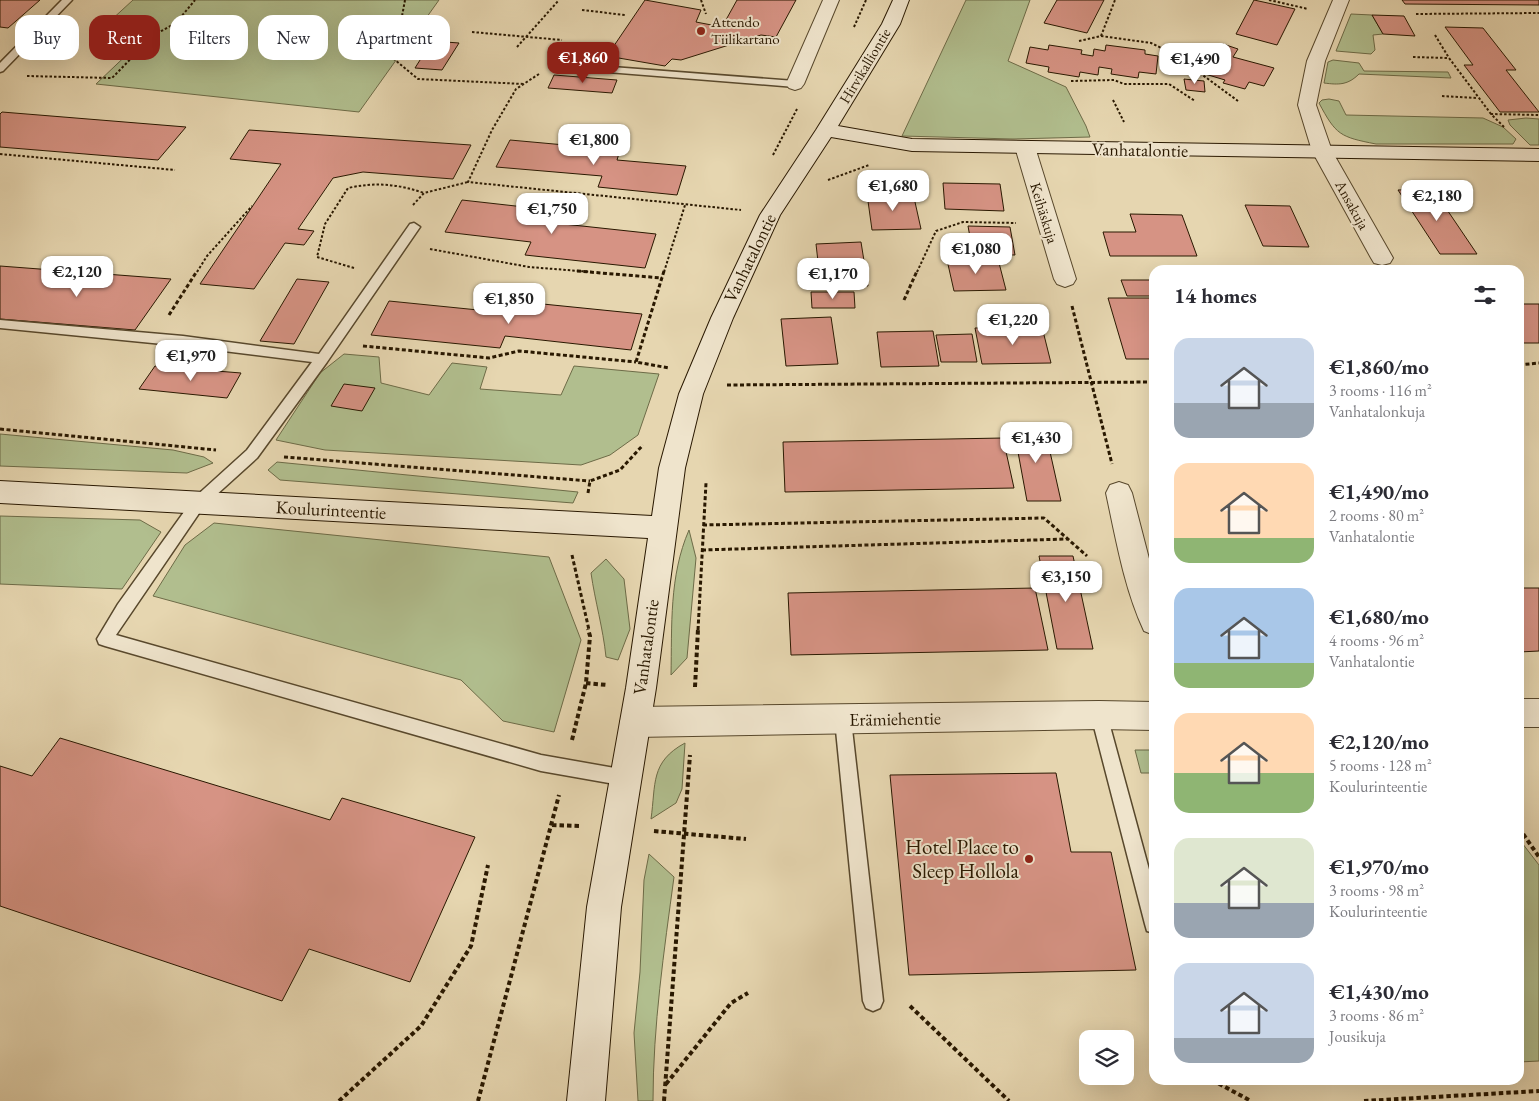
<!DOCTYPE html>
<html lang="en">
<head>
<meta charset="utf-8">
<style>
  :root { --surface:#fff; --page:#f7f7f7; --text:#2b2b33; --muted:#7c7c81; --accent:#8f2418 }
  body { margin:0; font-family:"EB Garamond",serif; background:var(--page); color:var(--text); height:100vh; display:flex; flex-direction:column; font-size:19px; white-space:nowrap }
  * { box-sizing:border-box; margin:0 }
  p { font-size:16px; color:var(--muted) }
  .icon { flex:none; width:28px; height:28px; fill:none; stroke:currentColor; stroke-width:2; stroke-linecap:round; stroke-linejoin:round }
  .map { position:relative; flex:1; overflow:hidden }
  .drawer { position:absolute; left:1149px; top:265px; width:375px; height:820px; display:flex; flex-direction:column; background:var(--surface); border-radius:15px; box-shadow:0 5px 20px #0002 }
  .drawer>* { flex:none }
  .top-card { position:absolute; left:15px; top:15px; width:475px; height:45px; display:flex; gap:10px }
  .tools { position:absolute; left:1079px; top:1030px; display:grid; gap:10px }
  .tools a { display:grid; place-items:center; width:55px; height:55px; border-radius:10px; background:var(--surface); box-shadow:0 5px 20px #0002; font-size:25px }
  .price { position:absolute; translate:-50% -42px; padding:0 11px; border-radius:10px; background:#fff; color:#222; font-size:16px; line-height:32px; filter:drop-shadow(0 1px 2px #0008) }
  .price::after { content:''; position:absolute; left:50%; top:30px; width:15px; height:11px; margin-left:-8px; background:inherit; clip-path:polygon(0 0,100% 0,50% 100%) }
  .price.on { background:var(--accent); color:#fff }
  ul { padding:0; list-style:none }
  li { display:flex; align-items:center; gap:15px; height:125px; padding:0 25px }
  li span { display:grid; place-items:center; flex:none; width:140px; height:100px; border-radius:15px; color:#555 }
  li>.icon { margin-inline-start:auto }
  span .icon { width:60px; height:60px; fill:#fffc; stroke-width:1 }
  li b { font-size:21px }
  h2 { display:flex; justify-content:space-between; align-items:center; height:60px; padding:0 25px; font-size:21px }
  .pill { padding:0 18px; border-radius:15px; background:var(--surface); box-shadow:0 5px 20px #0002; font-size:18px; line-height:45px }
  .pill.on { background:var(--accent); color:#fff }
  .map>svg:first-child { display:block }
  .green { fill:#b1be8e; stroke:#6d6b47 }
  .building { fill:#d69384; stroke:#291800 }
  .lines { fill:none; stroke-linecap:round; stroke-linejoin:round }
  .lane-casing { stroke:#58482c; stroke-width:3 }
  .street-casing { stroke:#58482c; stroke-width:2 }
  .secondary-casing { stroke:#291800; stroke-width:2 }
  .path-far2 { stroke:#291800; stroke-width:2; stroke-dasharray:2.5 2; stroke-linecap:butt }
  .path-far1 { stroke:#291800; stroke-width:3; stroke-dasharray:4 2.5; stroke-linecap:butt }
  .path { stroke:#291800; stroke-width:4; stroke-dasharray:4.5 3; stroke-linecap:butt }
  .lane { fill:#efe4cc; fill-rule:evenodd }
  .street { fill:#efe4cc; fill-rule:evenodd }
  .secondary { fill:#efe4cc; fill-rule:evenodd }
  .poi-dot { fill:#8f2418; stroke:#efe4cc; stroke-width:2 }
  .labels { text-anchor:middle; stroke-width:4; stroke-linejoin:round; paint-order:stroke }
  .far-poi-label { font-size:15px; fill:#291800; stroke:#efe4cc; text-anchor:start }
  .far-street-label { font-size:15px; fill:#291800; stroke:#efe4cc }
  .street-label { font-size:18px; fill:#291800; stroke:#efe4cc }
  .near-poi-label { font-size:21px; fill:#291800; stroke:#efe4cc; text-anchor:end }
</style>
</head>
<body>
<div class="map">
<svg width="1539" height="1101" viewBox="0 0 1539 1101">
  <rect width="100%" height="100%" fill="#e6d6b0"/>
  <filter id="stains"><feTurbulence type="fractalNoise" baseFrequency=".004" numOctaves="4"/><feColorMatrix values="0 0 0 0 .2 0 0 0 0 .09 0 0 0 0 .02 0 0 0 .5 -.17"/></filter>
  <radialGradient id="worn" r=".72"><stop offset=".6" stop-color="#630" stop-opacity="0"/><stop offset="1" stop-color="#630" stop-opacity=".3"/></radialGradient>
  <path class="green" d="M133,0h306l-80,112 -263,-28 60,-57 -47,-5z
    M966,0h64l-22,61 58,26 20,39 4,11 -77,2 -111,-3z
    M1351,14l21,1 11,19 -10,1 2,15 -4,4 -35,-3z
    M1333,60l26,3 5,8 84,1 3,6 -92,-4c-11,11 -20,11 -35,9l4,-21z
    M1329,99l10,2 7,14 137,3 20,9 13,12 -3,5h-137c-36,-7 -40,-9 -57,-41l3,-3z
    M1526,118l13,1v26h-9l-20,-20 -2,-5z
    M344,354l35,3 2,26 48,12 23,-32 35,4 -7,22 81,6 13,-29 85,8 -21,61 -28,20 -29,10 -256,-15 -49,-10 44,-67z
    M0,434l173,16 31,7 9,6 -26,10 -187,-7z
    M277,462l301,30 -5,11 -293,-23 -12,-10z
    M0,516l140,4 21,12 -39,57 -122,-5z
    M214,523l335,34 32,83 -27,92 -51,-11 -42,-41 -308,-84 32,-51z
    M689,530l7,28 -9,100 -16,17c1,-49 -2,-99 18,-145z
    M606,559l18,20 6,50 -12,31 -12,-3c-3,-29 -11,-56 -15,-84z
    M685,743l-3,46 -6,14 -25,16c5,-35 -1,-57 34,-76z
    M1135,750h19v23h-13z
    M1519,839l20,26v196l-20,1z
    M649,854l25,23c-10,74 -21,149 -21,224h-15l-4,-68 6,-61 4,-92z"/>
  <path class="building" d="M0,0h40l-32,28 -8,-1z
    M645,0l56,10 -5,12 26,5 15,-27h59l-20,37 -15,-2 -80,25 -9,-1 -7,7 -58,-10z
    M1057,0h47l-17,33 -43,-10z
    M1254,0l41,9 -18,36 -41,-11z
    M1402,0h137v5l-134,-1z
    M1372,15l32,1 11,20 -32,-2z
    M1445,27l38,1 33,42h-10l33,42h-39l-36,-47h9z
    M432,41l27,2 -17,27 -27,-2z
    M1223,44l15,5 -5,8 41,11 -10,18 -15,-4 -4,7 -22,-6 2,-3 -20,-6 4,-7 -10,-3 11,-17 10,2z
    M1049,45l33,5 -1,4 12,2 1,-7 11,2 1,-6 39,5v4l13,2 -2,18 -17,-2 -1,6 -27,-4 1,-5 -13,-2 -1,8 -18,-3 -1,5 -31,-5 1,-5 -23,-4 4,-16 18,3z
    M554,75l63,5 -5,13 -64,-5z
    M1184,79l20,2 1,11 -19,-2z
    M2,112l184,15 -28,33 -158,-13v-33z
    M249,130l222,15 -18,34 -90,-7 -30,6 -35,51 16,2 -10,14 -19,-2 -31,46 -54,-5 81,-120 -51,-5z
    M510,140l110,10 -3,10 69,6 -9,29 -79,-8 4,-11 -106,-9z
    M943,183l57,1 4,27 -59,-2z
    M1433,189l44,65h-37l-42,-64z
    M913,193l8,36 -49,1 -5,-36z
    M462,200l89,10 -6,12 111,12 -11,34 -120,-13 6,-13 -86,-10z
    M1245,205l45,1 19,41 -46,-1z
    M1130,214l52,1 15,41h-87l-7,-24h33z
    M968,226l42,1 5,28 -42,-1z
    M861,242l7,44 -47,2 -5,-44z
    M998,259l8,31 -52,1 -7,-31z
    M0,266l171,13 -36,51 -135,-11z
    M297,279l32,3 -35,62 -34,-3z
    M1121,280h33v16h-27z
    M811,292h43l1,16h-43z
    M1108,298h46v61h-28z
    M389,301l119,12 5,-12 129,13 -11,36 -126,-14 -5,12 -129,-13z
    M1519,304h20v39h-20z
    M831,317l7,47 -52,2 -5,-47z
    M1042,327l9,36 -69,1 -7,-36z
    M933,331l6,35 -58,1 -4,-35z
    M972,334l5,28h-36l-5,-27z
    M155,366l86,7 -14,25 -88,-9z
    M344,384l31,4 -13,23 -31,-5z
    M1013,425h31l17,76h-34z
    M1003,438l11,50 -229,4 -2,-50z
    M1039,556h34l20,93h-36z
    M1035,588l13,62 -257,5 -3,-62z
    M1519,588h20v63l-20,1z
    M60,738l270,82 12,-22 133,39 -65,145 -101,-33 -27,52 -282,-95v-140l32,10z
    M1056,773l15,79h40l25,118 -227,5 -19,-200z"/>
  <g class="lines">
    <g class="lane-casing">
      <path id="lane" d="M62,0h10l-69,71 -3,1v-9z
        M560,63l235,18 5,3 -5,3 -238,-19v-4z
        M414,223l6,4 -93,135 -70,96 -53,48 -88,129 425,120 85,15 6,2 3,6 -3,6 -6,2 -85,-15 -436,-125 -6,-2 -2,-5 21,-35 76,-106 53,-48 65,-88 -129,-16 -183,-18v-8l183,16 136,18 91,-130z
        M1099,707l6,2 2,6 47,173v45l-7,-2 -2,-7 -54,-209 2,-6z
        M843,712l6,2 2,6 32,281 -3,7 -7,3 -7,-3 -3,-7 -28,-281 2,-6z"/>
    </g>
    <g class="street-casing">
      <path id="street" d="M823,0h16l-35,84 -3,4 -6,2 -6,-2 -3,-4z
        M1333,0h16l-24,61 -9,44 16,46 61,107 -3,5 -8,2 -8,-2 -3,-5 -59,-107 -14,-46 9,-44z
        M1025,141l7,2 3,4 41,132 -3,5 -8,3 -8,-3 -3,-5 -39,-132 3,-4z
        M1119,482l9,3 4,8 22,85v57l-10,-4c-20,-43 -28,-92 -38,-138l4,-8z
        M1519,699h20v28h-20z
        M1099,701l55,1v28l-55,-1 -464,8 -11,-5 -4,-10 4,-10 11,-5z"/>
    </g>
    <g class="secondary-casing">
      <path id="secondary" d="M893,0h16l-9,24 -62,102 74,13 627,10v12l-627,-10 -81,-14 -51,78 -47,103 -30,76 -18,74 -29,220 -35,219 -16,194h-38l20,-194 39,-219 22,-150 -648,-35v-22l652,35 7,-48 20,-74 32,-76 49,-103 56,-85 66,-106z"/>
    </g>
    <path class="path-far2" d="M405,0l-5,27 -11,28 29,24 106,5
      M701,0l5,14
      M1269,0l39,9
      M582,10l43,5
      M1416,14l123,-1
      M854,27l12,-27
      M472,32l90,8
      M1435,35l14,23 42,56
      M1101,36l50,7 23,11 64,47
      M1079,41l22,-5 14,-36
      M517,47l42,-47
      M1413,57l35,1
      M539,74l-23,15 -24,41 -24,52 273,28
      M27,76l85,2 42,-43 22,-12 19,-23
      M1071,81l43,-1 10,4h45l26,17
      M1442,96l35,2
      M1113,100l11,22
      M1504,127l-13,-13 48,1
      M0,154l175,16
      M773,155l24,-46
      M828,180l41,-15
      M413,205l11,-12 44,-11
      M430,249l99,18 63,5
      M354,268l-37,-11 8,-33 23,-36c27,-6 50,-4 76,5
      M197,272l10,-16 45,-50
      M664,272l21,-67
      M917,272l19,-41 27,-9 53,1"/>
    <path class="path-far1" d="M577,271l85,7
      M664,271l-28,91 33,6
      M904,300l13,-29
      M1072,306l40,158
      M169,315l28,-44
      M363,346l126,12 30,-7 117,11
      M1519,365l20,-2
      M727,385l427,-3
      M0,429l216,21
      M284,457l306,24
      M588,493l2,-12 30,-11 23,-25
      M703,525l341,-7 43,38
      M702,550l365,-11
      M572,555l17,75
      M698,630l8,-147"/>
    <path class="path" d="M586,683l21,2
      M695,687l3,-58
      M572,740l14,-57 4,-47 -2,-7
      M552,825l29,1
      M1519,828l20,29
      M654,831l92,8
      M910,1006l99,95
      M1212,1080l39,21
      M666,1084l65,-81 17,-10
      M339,1101l82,-75 50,-80 17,-81
      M478,1101l81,-306
      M664,1101l26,-346
      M1364,1101l175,-10"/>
    <use href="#lane" class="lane"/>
    <use href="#street" class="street"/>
    <use href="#secondary" class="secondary"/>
  </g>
  <g class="poi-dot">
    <circle cx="701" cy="31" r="5"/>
    <circle cx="1029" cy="859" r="5"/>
  </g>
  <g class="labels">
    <g class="far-poi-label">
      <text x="711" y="27">Attendo<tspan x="711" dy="17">Tiilikartano</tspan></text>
    </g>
    <g class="far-street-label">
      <text transform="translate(865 66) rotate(-59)" y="5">Hirvikalliontie</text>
      <text transform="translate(1352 205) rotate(61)" y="5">Ansakuja</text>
      <text transform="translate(1044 213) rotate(73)" y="5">Keihäskuja</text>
    </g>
    <g class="street-label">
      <text transform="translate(1140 150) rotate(1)" y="6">Vanhatalontie</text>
      <text transform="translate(750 258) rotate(-64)" y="6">Vanhatalontie</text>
      <text transform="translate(331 510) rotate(3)" y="6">Koulurinteentie</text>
      <text transform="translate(646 647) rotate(-82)" y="6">Vanhatalontie</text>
      <text transform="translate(895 719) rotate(-1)" y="6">Erämiehentie</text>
    </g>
    <g class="near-poi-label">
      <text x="1019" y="854">Hotel Place to<tspan x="1019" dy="24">Sleep Hollola</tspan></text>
    </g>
  </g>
  <rect width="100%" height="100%" filter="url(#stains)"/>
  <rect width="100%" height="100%" fill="url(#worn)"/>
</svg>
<div class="tools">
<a><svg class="icon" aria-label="layers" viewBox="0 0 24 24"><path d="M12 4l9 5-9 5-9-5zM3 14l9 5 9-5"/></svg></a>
</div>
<b class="price on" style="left:583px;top:84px">€1,860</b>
<b class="price" style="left:1195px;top:85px">€1,490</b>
<b class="price" style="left:594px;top:166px">€1,800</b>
<b class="price" style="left:893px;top:212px">€1,680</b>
<b class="price" style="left:1437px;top:222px">€2,180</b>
<b class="price" style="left:552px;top:235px">€1,750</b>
<b class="price" style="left:976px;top:275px">€1,080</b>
<b class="price" style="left:77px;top:298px">€2,120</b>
<b class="price" style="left:833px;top:300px">€1,170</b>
<b class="price" style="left:509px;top:325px">€1,850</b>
<b class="price" style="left:1013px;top:346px">€1,220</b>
<b class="price" style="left:191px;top:382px">€1,970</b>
<b class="price" style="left:1036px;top:464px">€1,430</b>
<b class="price" style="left:1066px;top:603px">€3,150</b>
<div class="top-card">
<a class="pill">Buy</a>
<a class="pill on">Rent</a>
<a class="pill">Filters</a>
<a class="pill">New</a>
<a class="pill">Apartment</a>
</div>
<section class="drawer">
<h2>14 homes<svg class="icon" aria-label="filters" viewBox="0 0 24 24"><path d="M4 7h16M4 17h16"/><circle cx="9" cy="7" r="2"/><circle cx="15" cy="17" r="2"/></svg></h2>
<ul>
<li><span style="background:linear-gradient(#c9d6e8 65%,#9aa5b1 0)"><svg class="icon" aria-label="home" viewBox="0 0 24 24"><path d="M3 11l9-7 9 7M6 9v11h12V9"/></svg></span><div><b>€1,860/mo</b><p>3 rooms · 116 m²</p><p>Vanhatalonkuja</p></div></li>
<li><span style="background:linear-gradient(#ffd9b3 75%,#8fb573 0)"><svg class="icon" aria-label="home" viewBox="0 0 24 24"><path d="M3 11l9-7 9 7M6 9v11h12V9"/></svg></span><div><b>€1,490/mo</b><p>2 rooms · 80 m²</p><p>Vanhatalontie</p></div></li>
<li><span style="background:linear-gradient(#a9c7e8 75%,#8fb573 0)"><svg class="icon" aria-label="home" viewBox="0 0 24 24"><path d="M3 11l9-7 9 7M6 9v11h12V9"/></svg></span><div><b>€1,680/mo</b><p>4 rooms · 96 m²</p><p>Vanhatalontie</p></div></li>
<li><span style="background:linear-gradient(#ffd9b3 60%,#8fb573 0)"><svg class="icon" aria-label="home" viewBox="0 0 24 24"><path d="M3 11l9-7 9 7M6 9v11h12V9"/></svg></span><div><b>€2,120/mo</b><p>5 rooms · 128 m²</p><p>Koulurinteentie</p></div></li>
<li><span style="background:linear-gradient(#dfe7d0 65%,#9aa5b1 0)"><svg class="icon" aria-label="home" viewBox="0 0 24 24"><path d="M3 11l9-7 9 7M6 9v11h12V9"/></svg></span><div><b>€1,970/mo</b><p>3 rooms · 98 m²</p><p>Koulurinteentie</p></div></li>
<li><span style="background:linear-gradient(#c9d6e8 75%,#9aa5b1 0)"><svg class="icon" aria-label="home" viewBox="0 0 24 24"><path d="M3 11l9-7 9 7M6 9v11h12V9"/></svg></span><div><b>€1,430/mo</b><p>3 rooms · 86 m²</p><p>Jousikuja</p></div></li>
</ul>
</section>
</div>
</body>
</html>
